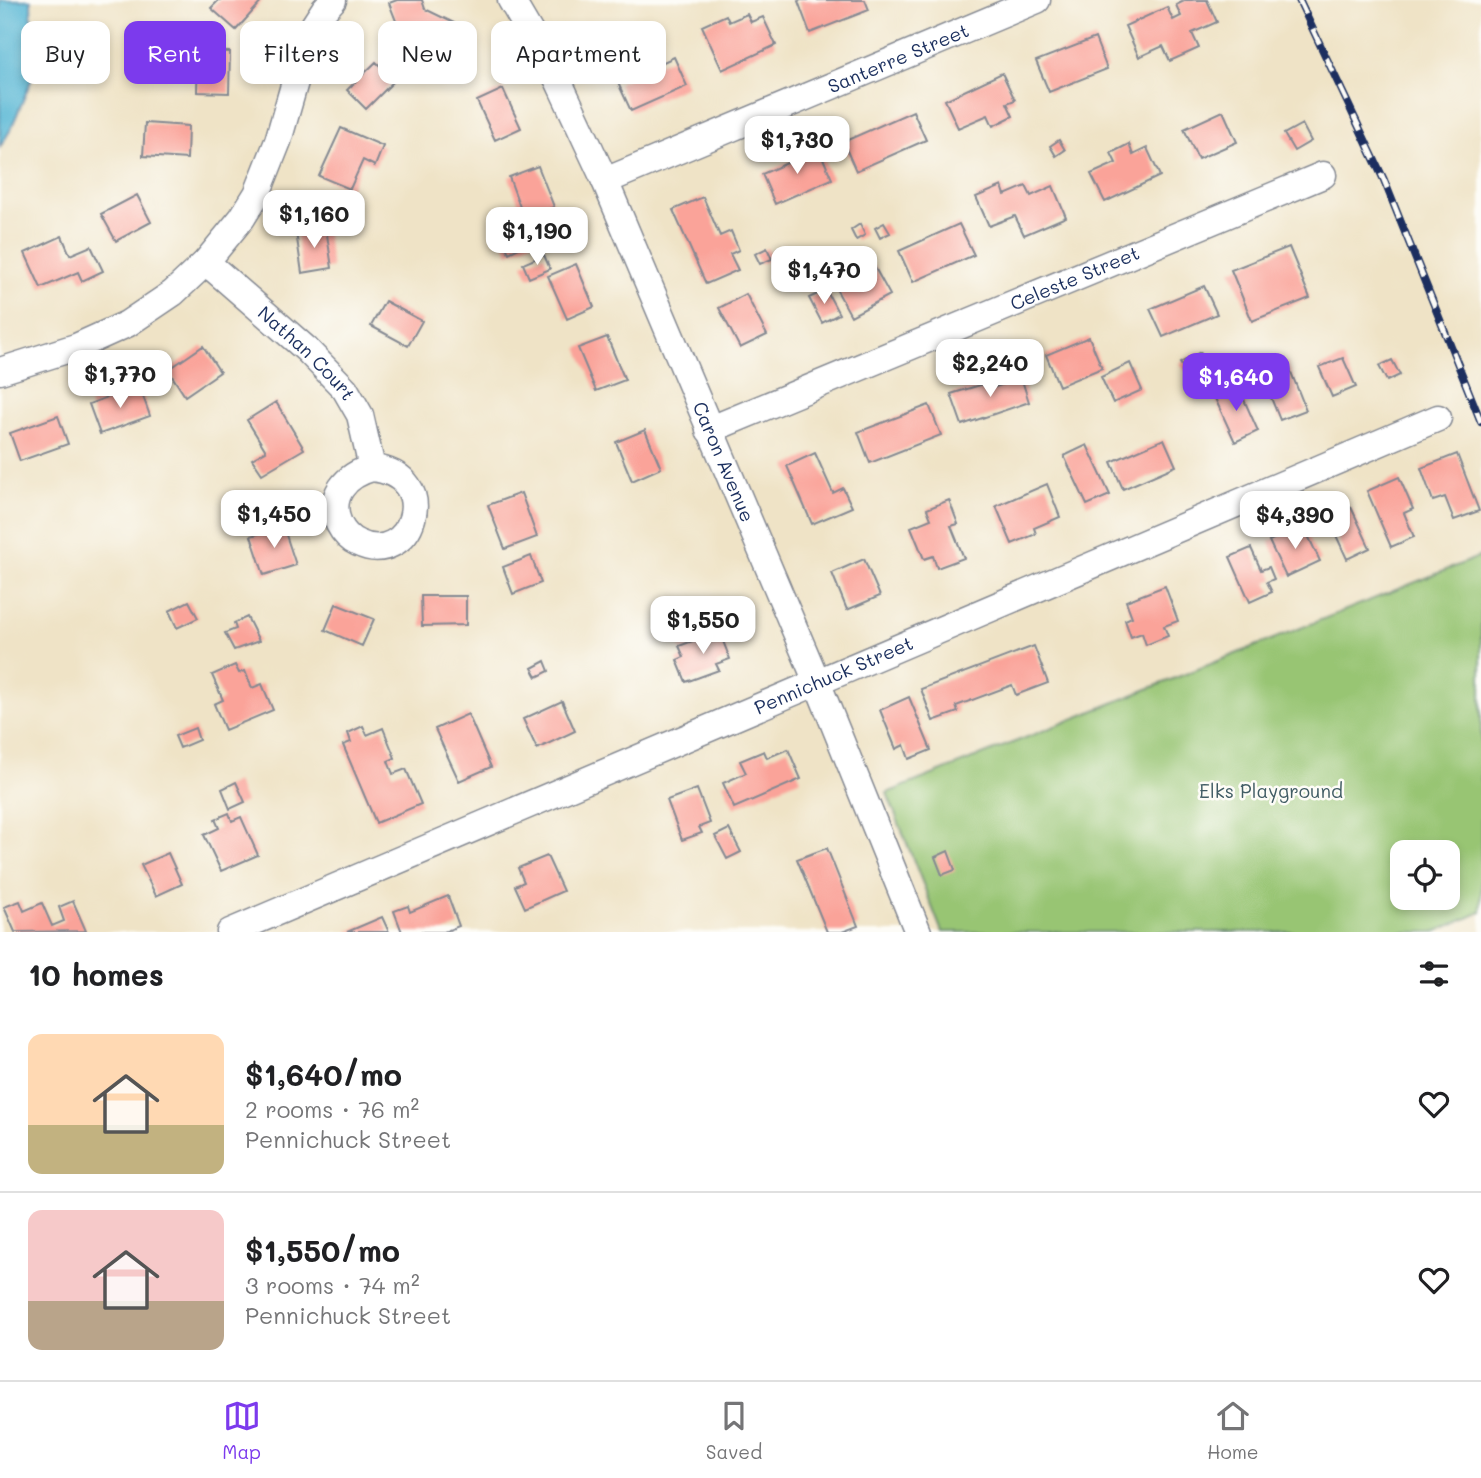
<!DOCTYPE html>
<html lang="en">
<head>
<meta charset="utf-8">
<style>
  :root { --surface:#fff; --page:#f2f2f2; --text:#202124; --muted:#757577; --line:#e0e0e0; --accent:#7c3aed }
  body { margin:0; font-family:Mali,sans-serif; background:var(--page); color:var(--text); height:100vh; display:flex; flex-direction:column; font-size:26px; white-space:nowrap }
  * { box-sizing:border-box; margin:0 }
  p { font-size:23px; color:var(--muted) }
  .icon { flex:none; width:38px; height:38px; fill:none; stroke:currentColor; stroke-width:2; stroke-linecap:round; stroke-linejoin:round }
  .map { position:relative; height:932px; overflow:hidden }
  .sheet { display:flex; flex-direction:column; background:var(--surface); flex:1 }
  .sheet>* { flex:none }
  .banner { position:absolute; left:21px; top:21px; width:700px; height:63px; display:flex; gap:14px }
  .buttons { position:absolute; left:1390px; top:840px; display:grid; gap:14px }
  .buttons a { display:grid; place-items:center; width:70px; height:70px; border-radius:14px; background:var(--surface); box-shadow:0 4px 10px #0003; font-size:35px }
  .price { position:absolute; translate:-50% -60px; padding:0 16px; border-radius:14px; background:#fff; color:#222; font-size:23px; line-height:46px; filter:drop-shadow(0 2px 4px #0008) }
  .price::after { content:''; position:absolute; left:50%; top:42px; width:21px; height:16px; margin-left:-10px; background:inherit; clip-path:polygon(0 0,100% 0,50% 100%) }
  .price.current { background:var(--accent); color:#fff }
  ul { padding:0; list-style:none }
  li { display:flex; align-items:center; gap:21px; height:175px; padding:0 28px }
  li+li { border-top:2px solid var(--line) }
  li span { display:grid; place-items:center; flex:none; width:196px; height:140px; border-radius:14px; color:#555 }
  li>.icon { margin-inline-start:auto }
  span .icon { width:84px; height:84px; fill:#fffc; stroke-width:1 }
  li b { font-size:30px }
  h2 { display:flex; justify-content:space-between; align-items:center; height:84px; padding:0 28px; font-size:30px }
  .chip { padding:0 24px; border-radius:14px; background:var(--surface); box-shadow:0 4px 10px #0003; font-size:24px; line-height:63px }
  .chip.current { background:var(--accent); color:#fff }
  .tabs { display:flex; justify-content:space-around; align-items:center; height:98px; border-top:2px solid var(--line); background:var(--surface); font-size:19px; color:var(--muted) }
  .tabs a { display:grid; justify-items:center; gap:4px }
  .tabs .current { color:var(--accent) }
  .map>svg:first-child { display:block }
  .green { fill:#98c573; stroke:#5a7a68; stroke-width:2; fill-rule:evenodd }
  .water { fill:#55b6d4; stroke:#387299; stroke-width:2 }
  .building { fill:#faa399 }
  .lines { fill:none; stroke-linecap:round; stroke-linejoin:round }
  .minor-casing { stroke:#858992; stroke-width:29 }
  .minor { stroke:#fff; stroke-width:26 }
  .rail-casing { stroke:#1b2f5e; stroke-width:8 }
  .rail { stroke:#fdfcf7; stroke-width:5; stroke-dasharray:16; stroke-linecap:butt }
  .labels { text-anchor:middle; stroke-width:5; stroke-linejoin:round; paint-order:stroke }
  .street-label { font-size:19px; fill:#1b2f5e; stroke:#fdfcf7 }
  .park-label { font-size:19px; fill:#405c64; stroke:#fdfcf7 }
</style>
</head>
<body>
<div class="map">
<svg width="1481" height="932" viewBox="0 0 1481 932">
  <rect width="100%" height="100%" fill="#fdfcf7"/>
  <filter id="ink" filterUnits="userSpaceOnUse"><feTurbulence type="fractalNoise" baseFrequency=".0143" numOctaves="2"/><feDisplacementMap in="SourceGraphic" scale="14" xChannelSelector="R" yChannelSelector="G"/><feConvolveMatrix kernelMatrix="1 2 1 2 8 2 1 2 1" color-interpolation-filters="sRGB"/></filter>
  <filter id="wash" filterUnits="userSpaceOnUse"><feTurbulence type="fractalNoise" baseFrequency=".00686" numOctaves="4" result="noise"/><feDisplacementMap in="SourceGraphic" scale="28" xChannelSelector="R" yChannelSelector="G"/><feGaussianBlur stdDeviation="1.57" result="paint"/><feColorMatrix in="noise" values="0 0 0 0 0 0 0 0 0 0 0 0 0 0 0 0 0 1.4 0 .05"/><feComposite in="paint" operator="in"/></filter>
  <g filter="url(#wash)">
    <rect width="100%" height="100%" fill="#efe3c6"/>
    <path class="green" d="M1481,556v356l-46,20h-493l-55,-139zM1402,852h45v46h-45z"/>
    <path class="water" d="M0,0h31l2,76 -22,53 -11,18z"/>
    <g id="blocks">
      <path class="building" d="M219,0h44l-27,30 -25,-22z
        M397,0h25l3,9 29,14 -12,25 -44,-22 -9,-23z
        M801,0h64l4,10 -59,23 -12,-32z
        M1186,0h21l10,22 -25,11 7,15 -29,13 -7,-15 -24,11 -14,-31 42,-19 6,13 8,-4 -5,-11z
        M747,14l4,8 12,-5 13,28 -54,25 -20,-44 24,-11 3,7z
        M1095,38l12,31 -58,23 -13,-31z
        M198,51l32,1 -1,41 -32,-1z
        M674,57l13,29 -56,25 -13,-28z
        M376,62l19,18 -29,29 -19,-19z
        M1002,73l13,27 -8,3 6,13 -20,10 -5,-11 -30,13 -13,-28z
        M503,89l18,39 -26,12 -18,-39z
        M913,111l13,29 -70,31 -13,-29z
        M1223,111l14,31 -39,17 -14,-30z
        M145,123l43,3 -1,33 -44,-3z
        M1302,124l9,17 -17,10 -10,-17z
        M341,128l42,18 -8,20 -12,-6 -13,29 -31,-13z
        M1059,140l6,10 -9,6 -6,-10z
        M1129,144l4,11 14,-7 13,28 -55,26 -14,-28 25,-11 -5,-10z
        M819,149l13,30 -57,25 -13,-30z
        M538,166l16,41 -30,11 -15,-41z
        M1002,186l3,9 21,-9 5,10 22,-10 13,31 -42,18 -9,-19 -26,10 -13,-29z
        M137,195l14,27 -35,19 -15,-27z
        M703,197l17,39 11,-5 8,19 -9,4 8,16 -32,14 -33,-74z
        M884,223l6,10 -10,5 -5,-10z
        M860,224l5,11 -9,5 -5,-10z
        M959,224l15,31 -61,27 -14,-31z
        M524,225l9,16 -24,12 -8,-16z
        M326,228l6,40 -30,5 -6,-41z
        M62,236l8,19 21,-9 12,25 -21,10 -4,-9 -37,16 -16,-35z
        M1289,247l21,51 -58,23 -21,-51z
        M767,248l5,11 -12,5 -5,-10z
        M544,255l6,14 -21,9 -6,-14z
        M576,264l18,43 -27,12 -19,-43z
        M874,266l16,29 -39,21 -16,-29z
        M1204,286l13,28 -54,23 -13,-28z
        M826,290l13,24 -17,9 -13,-25z
        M746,294l21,41 -27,13 -21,-40z
        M385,301l37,20 -14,25 -37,-20z
        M607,337l18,43 -29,11 -18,-43z
        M1089,337l13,31 -43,18 -13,-31z
        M203,346l17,26 -35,24 -17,-26z
        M1200,352l5,9 -20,10 -5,-8z
        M1343,358l13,29 -24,10 -13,-30z
        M1392,360l8,15 -13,6 -8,-15z
        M1287,362l19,48 -26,10 -19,-47z
        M1130,363l12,27 -29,13 -12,-26z
        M1019,371l10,31 -67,23 -11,-31 42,-13 2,6 9,-3 -2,-7z
        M1237,384l21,47 -23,11 -22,-48z
        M139,385l11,31 -50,18 -11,-30z
        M276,402l28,47 -42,25 -10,-15 14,-8 -19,-31z
        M929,405l12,30 -71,28 -12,-31z
        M58,416l10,28 -48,17 -10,-28z
        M645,430l16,38 -29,13 -16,-39z
        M1164,439l12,27 -53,23 -12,-27z
        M1087,445l23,50 -23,10 -23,-49z
        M815,453l18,40 10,-5 9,19 -40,17 -25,-58z
        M1457,454l22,57 -25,9 -9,-23 -12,4 -12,-33z
        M1399,477l14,32 -9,4 10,24 -23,10 -24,-56z
        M1047,484l13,33 -26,11 2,6 -24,10 -16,-38z
        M521,493l16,44 -32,12 -17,-44z
        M949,500l9,24 -7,2 13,32 -27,10 -4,-12 -9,3 -13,-32 20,-8 -4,-10z
        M1351,507l19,41 -23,11 -19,-41z
        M1303,525l17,36 -34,16 -17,-36z
        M283,526l13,39 -32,10 -13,-39z
        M1251,548l10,22 8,-3 5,12 -7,3 5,10 -22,10 -20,-45z
        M531,556l10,27 -28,11 -10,-27z
        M864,559l16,37 -33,14 -15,-37z
        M1165,586l13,35 -14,5 4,10 -22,9 -4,-12 -11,4 -6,-17 7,-3 -6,-16z
        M421,596h45v29l-44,1z
        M189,601l9,17 -21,10 -8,-17z
        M336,604l38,15 -12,27 -37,-16z
        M247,617l12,24 -25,9 -9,-17 11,-4 -2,-6z
        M719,631l11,28 -14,5 3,6 -33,12 -9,-22 7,-3 -5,-11z
        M1034,646l14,37 -32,12 -4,-10 -56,21 2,6 -25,9 -12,-32z
        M545,661l4,10 -12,6 -5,-9z
        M235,665l4,8 6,-2 7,17 10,-4 11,26 -48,20 -11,-26 9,-4 -11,-25z
        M909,697l22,53 -22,9 -5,-14 -8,4 -16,-39z
        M562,701l13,30 -38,18 -14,-30z
        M468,714l23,53 -32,14 -24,-52z
        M363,726l4,9 16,-7 12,30 -7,3 5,13 13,-5 15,35 -45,19 -33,-78 8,-3 -3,-9z
        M195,728l4,12 -19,8 -5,-12z
        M788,749l13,30 -67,29 -11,-25 23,-10 -6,-12 24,-10 3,7z
        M236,782l9,20 -15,7 -8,-20z
        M697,789l13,34 -11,4 3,6 -20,7 -15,-40z
        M229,813l3,8 9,-4 17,38 -37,16 -17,-36 15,-7 -4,-9z
        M729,829l12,23 -14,7 -12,-23z
        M827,848l31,78 -16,6h-15l-30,-73z
        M948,851l7,19 -13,5 -7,-18z
        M168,853l14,31 -26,12 -15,-31z
        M547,856l16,35 -38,17 -10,-22 9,-4 -6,-14z
        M448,896l11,30 -15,6h-42l-8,-21 14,-5 2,6z
        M20,901l4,10 18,-8 10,23 12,-5 -5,-14 14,-6 13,30 -71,1 -11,-25z
        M382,917l7,15h-42z"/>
    </g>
  </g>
  <g filter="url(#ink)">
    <use href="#blocks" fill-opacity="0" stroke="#858992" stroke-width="2"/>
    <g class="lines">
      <g class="minor-casing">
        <g id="minor">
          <path id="s1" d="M511,0l47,80 47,101 212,501 101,250"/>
          <path id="s2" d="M605,181l432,-181"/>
          <path id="s3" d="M206,262l100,87 39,40 15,26 12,53c-26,7 -45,28 -33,56 4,8 10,15 19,19 54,26 86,-68 14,-75"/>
          <path d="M0,371l76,-24 51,-23 46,-31 33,-31 36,-44 15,-24 21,-53 31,-108 15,-23 9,-10"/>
          <path id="s4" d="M709,430l614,-255"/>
          <path id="s5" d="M230,932l1208,-514"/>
        </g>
      </g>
      <use href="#minor" class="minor"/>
      <g class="rail-casing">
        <path id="rail" d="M1299,0l85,180 97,242"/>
      </g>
      <use href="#rail" class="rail"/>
    </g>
  </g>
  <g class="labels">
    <g class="street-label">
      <text dy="7" stroke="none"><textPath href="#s2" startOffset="318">Santerre Street</textPath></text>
      <text dy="7" stroke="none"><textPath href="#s4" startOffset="396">Celeste Street</textPath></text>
      <text dy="7" stroke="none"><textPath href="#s3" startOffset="136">Nathan Court</textPath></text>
      <text dy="7" stroke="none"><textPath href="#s1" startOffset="509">Caron Avenue</textPath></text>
      <text dy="7" stroke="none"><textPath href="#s5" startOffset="656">Pennichuck Street</textPath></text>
    </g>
    <g class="park-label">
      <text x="1271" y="798">Elks Playground</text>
    </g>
  </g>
</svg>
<div class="buttons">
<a><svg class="icon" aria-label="locate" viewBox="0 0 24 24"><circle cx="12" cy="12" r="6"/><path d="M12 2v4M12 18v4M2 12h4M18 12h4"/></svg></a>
</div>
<b class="price" style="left:797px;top:176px">$1,730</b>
<b class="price" style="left:314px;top:250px">$1,160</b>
<b class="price" style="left:537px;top:267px">$1,190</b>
<b class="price" style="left:824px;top:306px">$1,470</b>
<b class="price" style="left:990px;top:399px">$2,240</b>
<b class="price" style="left:120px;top:410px">$1,770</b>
<b class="price current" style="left:1236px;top:413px">$1,640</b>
<b class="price" style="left:274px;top:550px">$1,450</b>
<b class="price" style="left:1295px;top:551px">$4,390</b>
<b class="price" style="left:703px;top:656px">$1,550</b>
<div class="banner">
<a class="chip">Buy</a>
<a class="chip current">Rent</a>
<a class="chip">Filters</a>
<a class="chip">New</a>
<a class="chip">Apartment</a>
</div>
</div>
<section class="sheet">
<h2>10 homes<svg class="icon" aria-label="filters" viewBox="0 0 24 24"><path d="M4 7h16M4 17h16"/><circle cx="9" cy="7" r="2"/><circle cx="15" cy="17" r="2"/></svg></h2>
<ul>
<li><span style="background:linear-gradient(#ffd9b3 65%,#c2b280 0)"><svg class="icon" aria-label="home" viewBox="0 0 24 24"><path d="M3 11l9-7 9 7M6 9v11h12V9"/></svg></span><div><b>$1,640/mo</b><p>2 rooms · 76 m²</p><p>Pennichuck Street</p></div><svg class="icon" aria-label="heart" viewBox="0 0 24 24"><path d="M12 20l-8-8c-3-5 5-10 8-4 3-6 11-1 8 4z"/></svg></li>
<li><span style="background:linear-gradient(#f6c9c9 65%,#b9a48a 0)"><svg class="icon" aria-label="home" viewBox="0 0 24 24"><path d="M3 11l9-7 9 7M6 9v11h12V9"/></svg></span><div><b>$1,550/mo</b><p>3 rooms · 74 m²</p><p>Pennichuck Street</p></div><svg class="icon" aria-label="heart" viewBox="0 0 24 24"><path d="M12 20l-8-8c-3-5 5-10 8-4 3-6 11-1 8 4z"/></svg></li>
</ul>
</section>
<nav class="tabs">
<a class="current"><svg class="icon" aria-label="map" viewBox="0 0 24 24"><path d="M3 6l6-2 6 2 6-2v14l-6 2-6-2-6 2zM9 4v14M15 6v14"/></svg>Map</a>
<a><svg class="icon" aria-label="saved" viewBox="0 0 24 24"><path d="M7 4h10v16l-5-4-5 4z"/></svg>Saved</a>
<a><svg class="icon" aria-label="home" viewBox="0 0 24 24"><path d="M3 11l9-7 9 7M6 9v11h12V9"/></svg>Home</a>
</nav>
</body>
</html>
